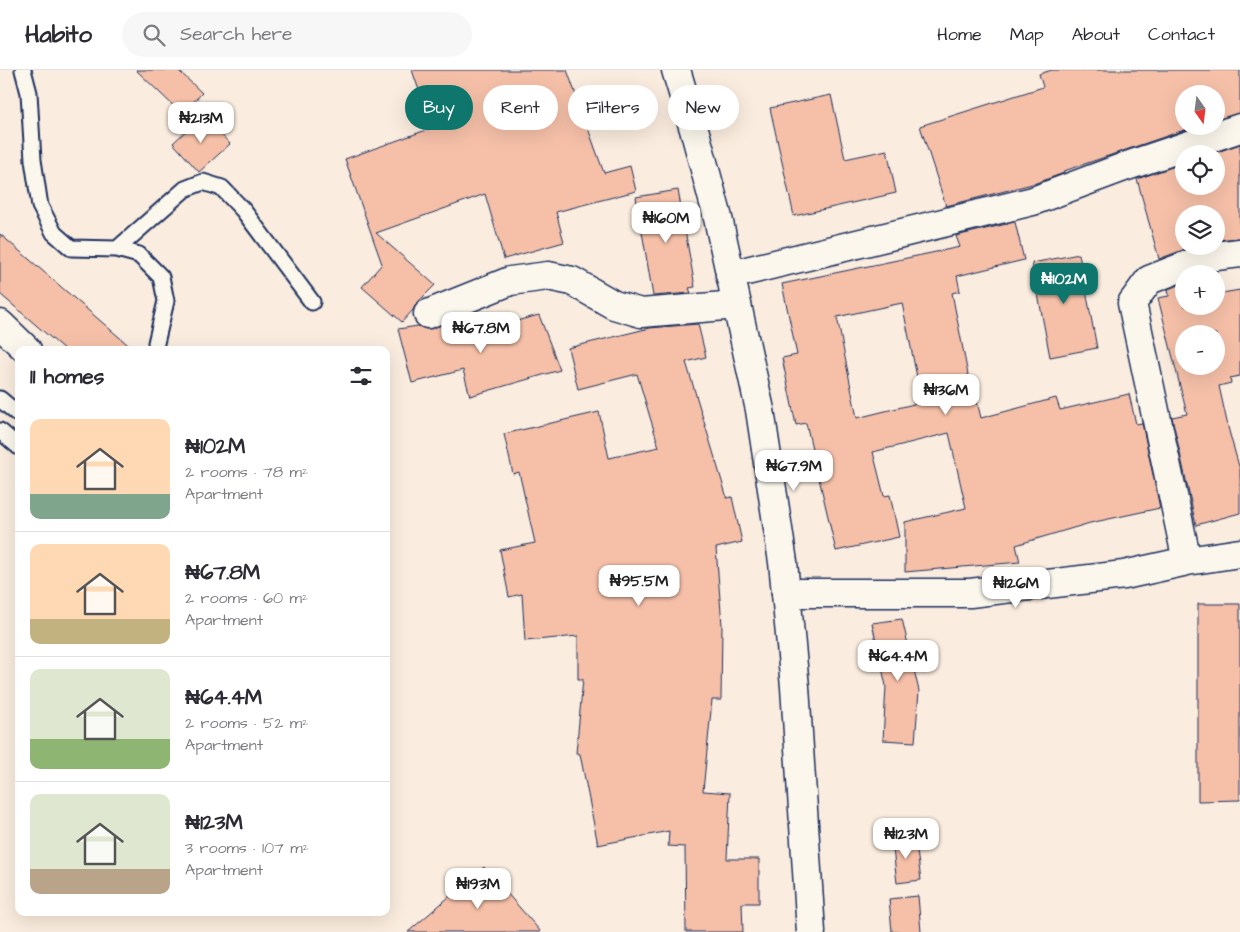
<!DOCTYPE html>
<html lang="en">
<head>
<meta charset="utf-8">
<style>
  :root { --surface:#fff; --page:#f7f7f7; --text:#2b2b33; --muted:#7c7c81; --line:#e1e1e2; --accent:#0f766e }
  body { margin:0; font-family:"Architects Daughter",sans-serif; background:var(--page); color:var(--text); height:100vh; display:flex; flex-direction:column; font-size:19px; white-space:nowrap }
  * { box-sizing:border-box; margin:0 }
  p { font-size:16px; color:var(--muted) }
  .icon { flex:none; width:28px; height:28px; fill:none; stroke:currentColor; stroke-width:2; stroke-linecap:round; stroke-linejoin:round }
  .map { position:relative; flex:1; overflow:hidden }
  .panel { position:absolute; left:15px; top:276px; width:375px; height:570px; display:flex; flex-direction:column; background:var(--surface); border-radius:10px; box-shadow:0 5px 20px #0002 }
  .panel>* { flex:none }
  .guide { position:absolute; left:405px; top:15px; width:475px; height:45px; display:flex; gap:10px }
  .needle { width:32px; rotate:166deg }
  .controls { position:absolute; left:1175px; top:15px; display:grid; gap:10px }
  .controls a { display:grid; place-items:center; width:50px; height:50px; border-radius:50%; background:var(--surface); box-shadow:0 5px 20px #0002; font-size:25px }
  .price { position:absolute; translate:-50% -42px; padding:0 11px; border-radius:10px; background:#fff; color:#222; font-size:16px; line-height:32px; filter:drop-shadow(0 1px 2px #0008) }
  .price::after { content:''; position:absolute; left:50%; top:30px; width:15px; height:11px; margin-left:-8px; background:inherit; clip-path:polygon(0 0,100% 0,50% 100%) }
  .price.active { background:var(--accent); color:#fff }
  ul { padding:0; list-style:none }
  li { display:flex; align-items:center; gap:15px; height:125px; padding:0 15px }
  li+li { border-top:1px solid var(--line) }
  li span { display:grid; place-items:center; flex:none; width:140px; height:100px; border-radius:10px; color:#555 }
  li>.icon { margin-inline-start:auto }
  span .icon { width:60px; height:60px; fill:#fffc; stroke-width:1 }
  li b { font-size:21px }
  h2 { display:flex; justify-content:space-between; align-items:center; height:60px; padding:0 15px; font-size:21px }
  .pill { padding:0 18px; border-radius:22px; background:var(--surface); box-shadow:0 5px 20px #0002; font-size:18px; line-height:45px }
  .pill.active { background:var(--accent); color:#fff }
  header { display:flex; align-items:center; gap:30px; box-sizing:border-box; height:70px; padding:0 25px; background:var(--surface); border-bottom:1px solid var(--line) }
  header strong { font-size:24px }
  nav { display:flex; gap:28px; margin-inline-start:auto; font-size:18px }
  .search { width:350px; height:45px; background:var(--page); display:flex; align-items:center; gap:12px; box-sizing:border-box; padding:0 18px; border-radius:28px; color:var(--muted); font-size:19px }
  .map>svg:first-child { display:block }
  .building { fill:#f6c0a8; stroke:#1b2f5e; fill-rule:evenodd }
  .lines { fill:none; stroke-linecap:round; stroke-linejoin:round }
  .lane-casing { stroke:#1b2f5e; stroke-width:19 }
  .street-casing { stroke:#1b2f5e; stroke-width:31 }
  .secondary-casing { stroke:#1b2f5e; stroke-width:31 }
  .lane { stroke:#fbf7ec; stroke-width:15 }
  .street { stroke:#fbf7ec; stroke-width:28 }
  .secondary { stroke:#fbf7ec; stroke-width:28 }
</style>
</head>
<body>
<header>
<strong>Habito</strong>
<div class="search"><svg class="icon" aria-label="search" viewBox="0 0 24 24"><circle cx="10" cy="10" r="6"/><path d="M15 15l6 6"/></svg>Search here</div>
<nav><a>Home</a><a>Map</a><a>About</a><a>Contact</a></nav>
</header>
<div class="map">
<svg width="1240" height="862" viewBox="0 0 1240 862">
  <rect width="100%" height="100%" fill="#faecde"/>
  <filter id="ink" filterUnits="userSpaceOnUse"><feTurbulence type="fractalNoise" baseFrequency=".02" numOctaves="2"/><feDisplacementMap in="SourceGraphic" scale="10" xChannelSelector="R" yChannelSelector="G"/><feConvolveMatrix kernelMatrix="1 2 1 2 8 2 1 2 1" color-interpolation-filters="sRGB"/></filter>
  <g filter="url(#ink)">
    <path class="building" d="M136,0h42l24,23 -20,21z
      M412,0h155l37,103 26,-7 6,25 -80,21 8,30 -60,17 -19,-65 -109,39 59,52 -19,19 -3,6 -11,12 -40,-35 20,-23 -37,-105 87,-31z
      M1052,0h188v43l-24,7v-26h-32v32h12l-132,45v2l-28,10 -90,23 -26,-80 123,-39 -4,-13z
      M831,25l14,64 42,-9 9,43 -102,23 -24,-108z
      M203,45l27,29 -31,28 -26,-29z
      M1240,74v94l-24,2v-26h-32v32h9l-34,13 -22,-80 47,-16v23h32v-32h-4z
      M678,120l17,97 -6,1 2,5 -38,3 -17,-99z
      M1015,152l9,38 -67,16 3,15 -8,2 19,97 3,-1 7,29 75,-20 4,12 69,-16 7,30 6,-1 18,85 -70,15 -74,22 4,17 -115,10v-50l61,-14 -17,-75 -76,19 11,44 6,-1 9,42 -63,14 -30,-128 -10,2 -14,-67 15,-3 -15,-71 178,-37 -4,-11zM902,233l20,99 -65,16 -20,-101z
      M0,164l134,116h-69l-65,-56z
      M1079,184l18,94 -47,9 -18,-94z
      M1184,213v23h32v-12l24,-4v86l-10,2 1,5 -12,3 10,45 11,39v43l-44,12 -24,-108 15,-3 -29,-116 11,-2 -1,-7zM1184,264h32v32h-32z
      M539,245l21,55 -90,26 -7,-26 -51,13 -14,-54 20,-3 8,3 20,-5 2,15z
      M698,254l8,33 -20,5 41,136 5,-1 10,45 -26,6 6,77 -1,75h-9l-9,91 27,2 -3,66h32v44h-17l1,29h-57l-1,-85 -17,-1 1,-15 -71,14 -18,-91 -4,-1 7,-74h-5v-43l-53,5 -3,-47 -13,3 -9,-47 35,-7 -16,-71 -6,2 -9,-40 95,-22 10,46 50,-11 -22,-73 -59,15 -10,-41 82,-20z
      M1198,534h42v196l-42,1z
      M902,549l17,72 -4,51 -32,-2 3,-54 -14,-63z
      M915,767l6,43 -24,3 -5,-43z
      M484,797l57,65h-133z
      M918,826l3,36h-29l-3,-33z"/>
    <g class="lines">
      <g class="lane-casing">
        <path id="lane" d="M23,0l6,23 4,67 7,46 14,27 17,15 46,1 22,6 22,22 5,24 -10,42
          M117,179l68,-60 18,-7 19,6 21,22 69,92
          M0,329l19,16
          M0,361l19,16"/>
      </g>
      <g class="street-casing">
        <path id="street" d="M730,205l303,-74 91,-34 116,-39
          M428,244l82,-33 38,-5 24,5 42,24 27,8 96,-8
          M0,254l27,26
          M1187,491l-55,-258 17,-23 59,-23 32,-4
          M786,523h184l154,-18 63,-14 53,-8"/>
      </g>
      <g class="secondary-casing">
        <path id="secondary" d="M676,0l20,66 22,82 42,192 23,152 12,125 16,245"/>
      </g>
      <use href="#lane" class="lane"/>
      <use href="#street" class="street"/>
      <use href="#secondary" class="secondary"/>
    </g>
  </g>
</svg>
<div class="controls">
<a><svg class="needle" viewBox="-14 -14 28 28"><path d="M0-13l5 13h-10z" fill="#e53935"/><path d="M0 13l5-13h-10z" fill="#7c7c81"/></svg></a>
<a><svg class="icon" aria-label="locate" viewBox="0 0 24 24"><circle cx="12" cy="12" r="6"/><path d="M12 2v4M12 18v4M2 12h4M18 12h4"/></svg></a>
<a><svg class="icon" aria-label="layers" viewBox="0 0 24 24"><path d="M12 4l9 5-9 5-9-5zM3 14l9 5 9-5"/></svg></a>
<a>+</a>
<a>−</a>
</div>
<b class="price" style="left:201px;top:74px">₦213M</b>
<b class="price" style="left:666px;top:174px">₦160M</b>
<b class="price active" style="left:1064px;top:235px">₦102M</b>
<b class="price" style="left:481px;top:284px">₦67.8M</b>
<b class="price" style="left:946px;top:346px">₦136M</b>
<b class="price" style="left:794px;top:422px">₦67.9M</b>
<b class="price" style="left:639px;top:537px">₦95.5M</b>
<b class="price" style="left:1016px;top:539px">₦126M</b>
<b class="price" style="left:898px;top:612px">₦64.4M</b>
<b class="price" style="left:906px;top:790px">₦123M</b>
<b class="price" style="left:478px;top:840px">₦193M</b>
<div class="guide">
<a class="pill active">Buy</a>
<a class="pill">Rent</a>
<a class="pill">Filters</a>
<a class="pill">New</a>
</div>
<section class="panel">
<h2>11 homes<svg class="icon" aria-label="filters" viewBox="0 0 24 24"><path d="M4 7h16M4 17h16"/><circle cx="9" cy="7" r="2"/><circle cx="15" cy="17" r="2"/></svg></h2>
<ul>
<li><span style="background:linear-gradient(#ffd9b3 75%,#7fa58c 0)"><svg class="icon" aria-label="home" viewBox="0 0 24 24"><path d="M3 11l9-7 9 7M6 9v11h12V9"/></svg></span><div><b>₦102M</b><p>2 rooms · 78 m²</p><p>Apartment</p></div></li>
<li><span style="background:linear-gradient(#ffd9b3 75%,#c2b280 0)"><svg class="icon" aria-label="home" viewBox="0 0 24 24"><path d="M3 11l9-7 9 7M6 9v11h12V9"/></svg></span><div><b>₦67.8M</b><p>2 rooms · 60 m²</p><p>Apartment</p></div></li>
<li><span style="background:linear-gradient(#dfe7d0 70%,#8fb573 0)"><svg class="icon" aria-label="home" viewBox="0 0 24 24"><path d="M3 11l9-7 9 7M6 9v11h12V9"/></svg></span><div><b>₦64.4M</b><p>2 rooms · 52 m²</p><p>Apartment</p></div></li>
<li><span style="background:linear-gradient(#dfe7d0 75%,#b9a48a 0)"><svg class="icon" aria-label="home" viewBox="0 0 24 24"><path d="M3 11l9-7 9 7M6 9v11h12V9"/></svg></span><div><b>₦123M</b><p>3 rooms · 107 m²</p><p>Apartment</p></div></li>
</ul>
</section>
</div>
</body>
</html>
